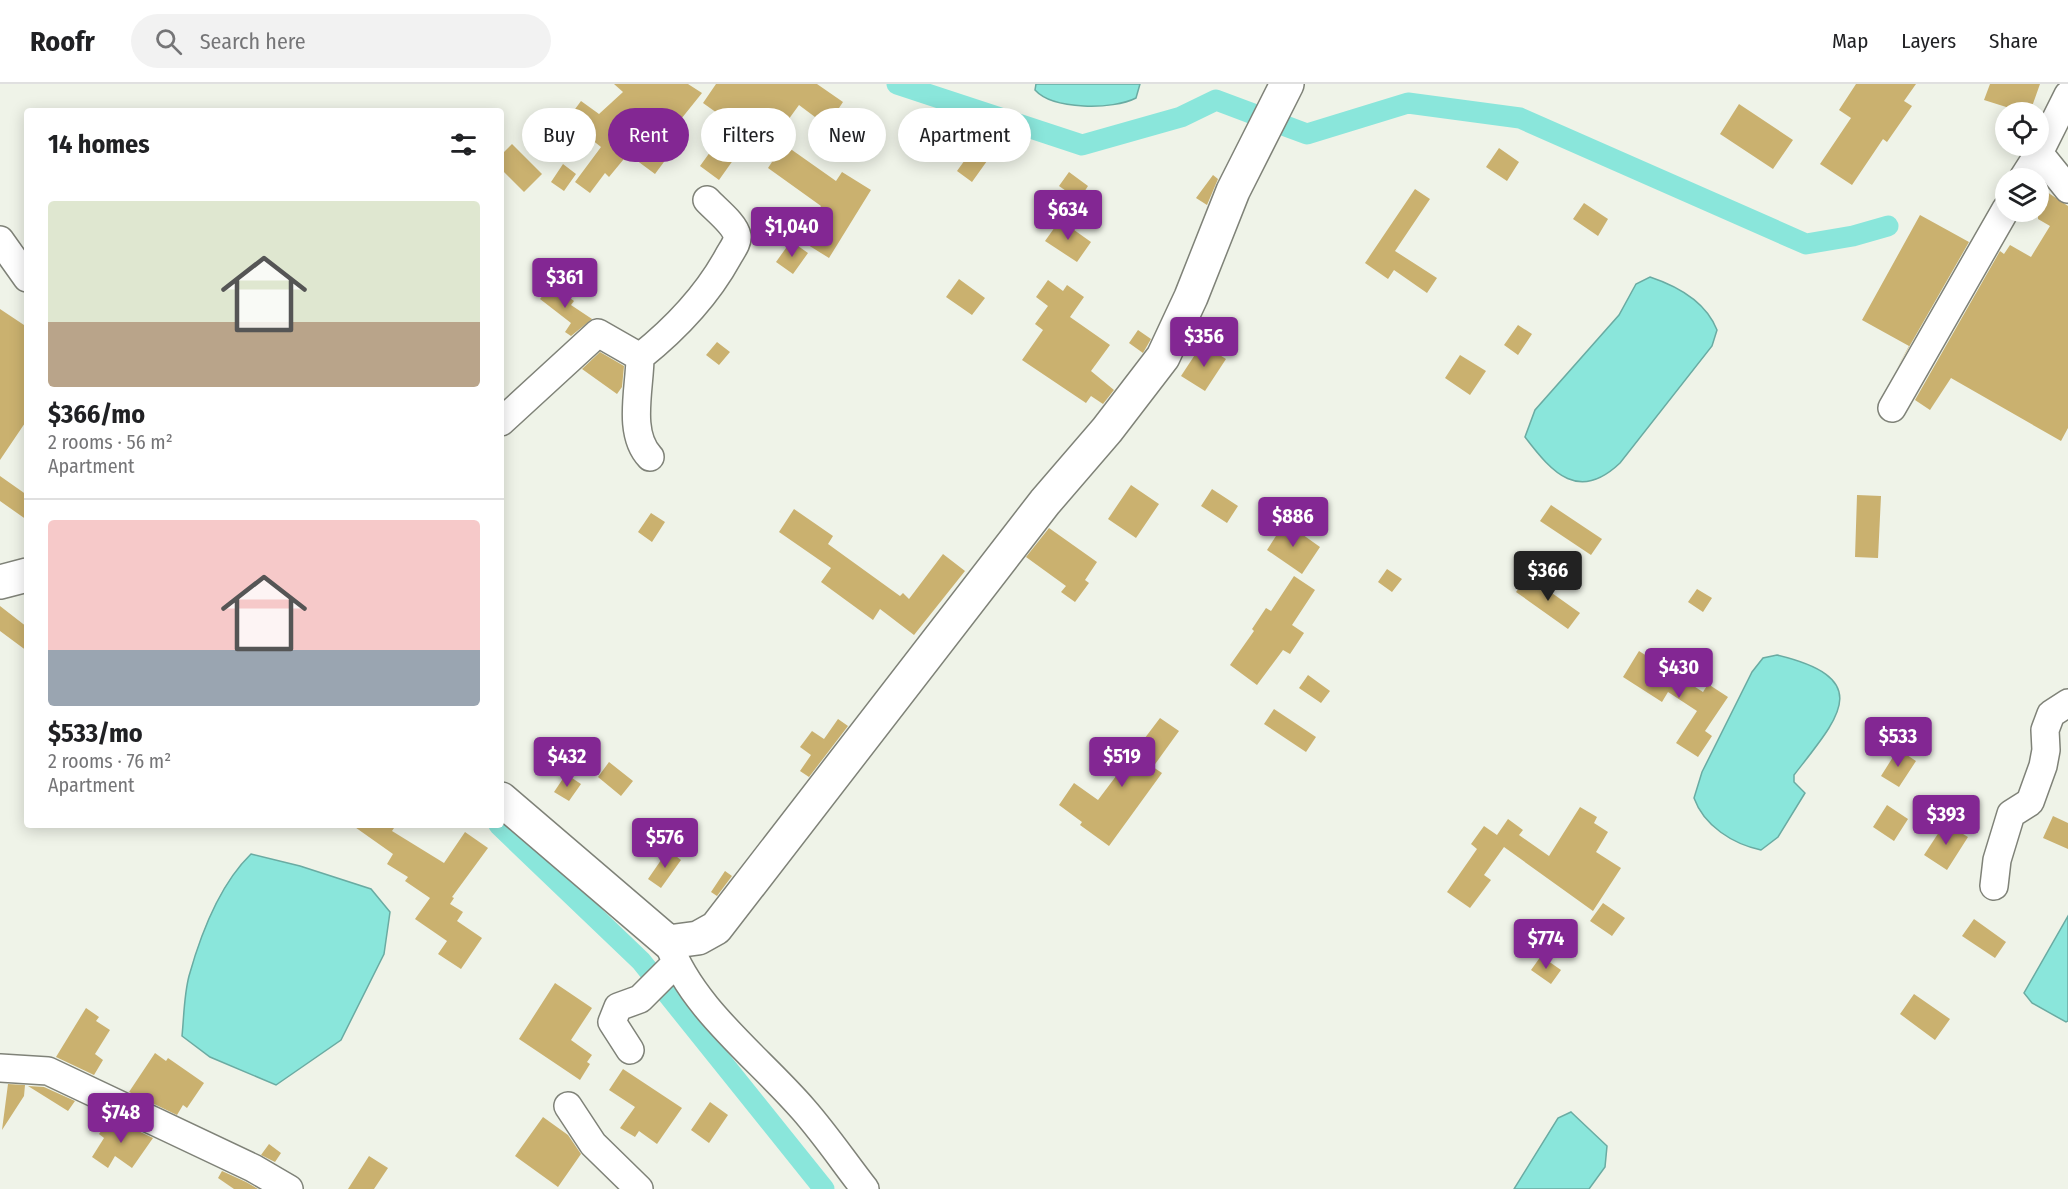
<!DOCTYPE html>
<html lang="en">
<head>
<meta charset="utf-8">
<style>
  :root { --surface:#fff; --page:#f2f2f2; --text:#202124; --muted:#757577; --line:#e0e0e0; --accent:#832793 }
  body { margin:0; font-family:"Fira Sans Condensed",sans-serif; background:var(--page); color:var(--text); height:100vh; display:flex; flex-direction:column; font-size:22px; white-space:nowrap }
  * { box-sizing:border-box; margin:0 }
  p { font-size:20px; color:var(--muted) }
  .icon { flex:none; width:33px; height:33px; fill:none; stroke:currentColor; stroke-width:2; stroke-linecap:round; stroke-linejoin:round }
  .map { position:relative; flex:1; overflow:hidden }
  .details { position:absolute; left:24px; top:24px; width:480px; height:720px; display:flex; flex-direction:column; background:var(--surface); border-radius:6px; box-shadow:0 3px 15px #0003 }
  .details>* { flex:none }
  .hud { position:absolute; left:522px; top:24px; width:570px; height:54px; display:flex; gap:12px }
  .buttons { position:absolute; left:1995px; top:18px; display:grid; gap:12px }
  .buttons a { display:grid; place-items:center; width:54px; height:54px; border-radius:50%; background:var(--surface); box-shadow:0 3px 15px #0003; font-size:30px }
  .price { position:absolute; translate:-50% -51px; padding:0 14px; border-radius:6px; background:var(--accent); color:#fff; font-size:20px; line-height:39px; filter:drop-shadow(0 2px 3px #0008) }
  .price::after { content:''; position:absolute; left:50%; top:36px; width:18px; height:14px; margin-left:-9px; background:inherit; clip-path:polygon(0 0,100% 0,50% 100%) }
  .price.current { background:#222; color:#fff }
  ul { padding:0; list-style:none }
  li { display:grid; align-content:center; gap:12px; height:318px; padding:0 24px }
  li+li { border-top:2px solid var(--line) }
  li span { display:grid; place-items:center; height:186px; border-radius:6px; color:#555 }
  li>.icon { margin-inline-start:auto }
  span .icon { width:108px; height:108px; fill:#fffc; stroke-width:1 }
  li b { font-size:26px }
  h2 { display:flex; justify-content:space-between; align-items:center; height:72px; padding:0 24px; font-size:26px }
  .chip { padding:0 21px; border-radius:27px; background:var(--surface); box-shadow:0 3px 15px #0003; font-size:21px; line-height:54px }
  .chip.current { background:var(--accent); color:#fff }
  header { display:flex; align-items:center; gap:36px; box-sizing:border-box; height:84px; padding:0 30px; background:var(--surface); border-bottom:2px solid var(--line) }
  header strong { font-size:28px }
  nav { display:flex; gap:33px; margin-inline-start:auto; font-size:21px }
  .search { width:420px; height:54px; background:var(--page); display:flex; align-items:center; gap:15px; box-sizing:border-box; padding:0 21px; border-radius:33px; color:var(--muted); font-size:22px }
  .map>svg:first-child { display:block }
  .water { fill:#8ae6db; stroke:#6aaba2; stroke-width:1.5 }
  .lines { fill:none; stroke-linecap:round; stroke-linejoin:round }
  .canal { stroke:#8ae6db; stroke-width:21 }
  .building { fill:#cab16f }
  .minor-casing { stroke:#7f8278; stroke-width:30 }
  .major-casing { stroke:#7f8278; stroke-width:36 }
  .minor { stroke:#fff; stroke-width:27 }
  .major { stroke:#fff; stroke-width:33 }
</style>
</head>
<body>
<header>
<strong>Roofr</strong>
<div class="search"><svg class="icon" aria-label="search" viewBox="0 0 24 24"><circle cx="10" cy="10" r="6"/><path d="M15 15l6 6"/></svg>Search here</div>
<nav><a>Map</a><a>Layers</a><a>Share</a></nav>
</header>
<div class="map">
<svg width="2068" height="1105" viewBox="0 0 2068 1105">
  <rect width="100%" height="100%" fill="#eff3e8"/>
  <path class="water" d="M1036,0h104l-4,14c-23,12 -83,12 -101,-8z
    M1650,193c27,9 56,25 67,53l-5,16 -92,117c-41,39 -67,11 -95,-26l10,-27 84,-95 17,-31z
    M1777,571c100,24 61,63 17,120v7l11,11 -27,44 -17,13c-28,-6 -57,-24 -67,-52l8,-26 50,-100 11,-14z
    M251,770l49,12 71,23 19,23 -6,42 -43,86 -65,45 -66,-28 -28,-21c2,-20 2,-41 7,-60 12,-43 30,-91 62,-122z
    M2068,832v105l-2,1 -34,-19 -8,-10z
    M1571,1028l36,34 -2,21 -16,22h-75l44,-71z"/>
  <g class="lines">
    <path class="canal" d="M897,0l185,61 99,-28 35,-17 91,34 101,-31 112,15 286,126 47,-8 35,-10
      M499,741l142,136 183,228"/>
  </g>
  <path class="building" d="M614,0h74l14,9 -37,46 10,8 -20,27 -27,-20 -19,23 -4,-4 -15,20 -15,-11 26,-35 -34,-27 14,-19 18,13 24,-22z
    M716,0h101l26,18 -16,24 -28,-21 -24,33 61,43 6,-9 29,18 -42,68 -29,-18 21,-34 -53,-38 4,-6 -26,-20 -27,38 -19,-14 31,-43 -28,-20z
    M1856,0h60l-12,17 8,5 -25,36 -4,-3 -31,46 -32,-21 31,-46 -12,-8z
    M1990,0h50l-10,28h-8l-38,-12z
    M1739,20l54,36 -20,29 -53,-35z
    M512,60l30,30 -18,18 -23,-23v-14z
    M1499,64l20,14 -12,19 -21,-14z
    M972,66l15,11 -15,21 -15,-11z
    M563,80l13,10 -12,17 -13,-9z
    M1069,88l19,14 -9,14 -20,-14z
    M1213,91l5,4 -11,26 -11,-7z
    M2038,102l30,20v222l-7,13 -110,-63 -21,32 -15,-10 85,-149 4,3 6,-9 21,12 19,-31 -12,-7z
    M1415,105l15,10 -35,52 42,27 -10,15 -33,-23 -6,9 -23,-16z
    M1584,119l24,16 -10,17 -25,-17z
    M1920,131l49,27 -72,126 12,-22 -47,-26z
    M1060,136l31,22 -14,20 -32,-21z
    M791,157l17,12 -15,21 -17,-12z
    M959,195l26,19 -13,17 -26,-18z
    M1048,196l15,11 4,-6 17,12 -14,20 40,28 -19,26 23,19 -11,14 -12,-8 -5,7 -64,-43 21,-30 -8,-6 13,-18 -12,-9z
    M552,200l22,17 -3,4 21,14 -21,17 -6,-4 6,-9 -31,-24z
    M0,225l27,18v93l-27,40z
    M1518,241l14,9 -14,21 -14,-10z
    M1138,246l13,9 -8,14 -14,-10z
    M717,258l13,10 -11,13 -13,-10z
    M1202,260l24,15 -21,32 -24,-15z
    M600,268l24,14 -2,21 -5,7 -35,-25z
    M1460,271l26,16 -16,24 -25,-17z
    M0,392l27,19v25l-27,-19z
    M1131,401l28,19 -23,34 -28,-19z
    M1212,405l26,17 -11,17 -26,-17z
    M1857,411l24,1 -3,62 -23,-1z
    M1551,421l51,34 -11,16 -51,-34z
    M794,425l39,27 -5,8 72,52 3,-3 6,6 34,-45 22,17 -51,64 -34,-26 -7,11 -52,-38 10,-14 -52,-36z
    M651,429l14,9 -13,20 -14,-10z
    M1285,438l35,25 -18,27 -35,-24z
    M1049,444l48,34 -12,18 4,3 -14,19 -14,-10 5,-6 -40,-29z
    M1387,485l15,10 -10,13 -14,-10z
    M1294,492l21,14 -23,35 12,8 -14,21 -7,-4 -26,35 -27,-20 24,-34 -2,-2 14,-21 5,3z
    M1528,492l52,37 -12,16 -52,-37z
    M1697,505l15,9 -9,14 -15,-10z
    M0,522l27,21v24l-27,-20z
    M1639,567l64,41 5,-8 20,13 -23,34 7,5 -14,21 -22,-14 21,-32 -29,-19 -6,10 -39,-25z
    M1308,591l22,16 -9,12 -22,-15z
    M1274,625l42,28 -10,15 -42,-28z
    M1160,634l19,13 -26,36 9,6 -53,73 -29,-21 2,-3 -23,-17 15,-22 24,17z
    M838,635l10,7 -39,51 -9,-6 11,-16 -11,-8 12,-16 12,8z
    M1898,665l18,12 -17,26 -18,-11z
    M609,678l24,19 -12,15 -23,-19z
    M566,690l15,10 -12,17 -15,-9z
    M1887,721l21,14 -14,22 -21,-14z
    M1580,723l17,10 -3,6 14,9 -12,20 25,16 -28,43 -89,-64 -20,28 7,5 -21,28 -23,-16 30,-43 -6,-5 13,-18 13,9 11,-16 15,11 -4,5 30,21z
    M2053,732l15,7v26l-25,-11z
    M1945,739l23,14 -21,33 -23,-15z
    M352,741h44l-4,6 52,32 21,-31 23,16 -36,49 2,1 -4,6 13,8 -6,9 25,17 -21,31 -23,-15 9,-13 -32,-22 15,-21 -25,-17 3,-4 -21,-13 6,-10z
    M668,766l13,10 -20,28 -13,-9z
    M725,787l7,5 -15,20 -6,-4z
    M1603,819l22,15 -13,18 -22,-15z
    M1974,835l32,23 -11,16 -33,-22z
    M1541,872l20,14 -10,14 -20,-14z
    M555,899l37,25 -21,32 21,15 -5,7 3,2 -10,16 -61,-41z
    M1914,910l36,25 -15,21 -35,-26z
    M86,924l13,9 -3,4 14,9 -15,24 8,6 -9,15 -38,-18z
    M155,969l11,8 2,-3 36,25 -17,25 -4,-3 -6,10 -48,-23z
    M623,985l59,39 -25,36 -18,-13 -4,6 -15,-9 15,-21 -26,-17z
    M8,1000l17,1 -1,11 -22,34z
    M28,1002l16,1 31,14 -7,10z
    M710,1018l18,13 -19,28 -18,-13z
    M543,1033l25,18 13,19 -23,33 -43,-31z
    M111,1034l42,20 -21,30 -17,-12 -7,12 -16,-11 12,-19 -5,-4z
    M269,1060l12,9 -6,9 -14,-7z
    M369,1072l19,12 -14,21h-26z
    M222,1087l24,11 12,7h-24l-16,-11z"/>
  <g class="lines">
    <g class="minor-casing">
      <path id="minor" d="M2068,11l-29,58 29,36
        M2023,94l16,-25
        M0,156l27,38
        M640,273c0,31 -13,76 10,100
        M1892,324l114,-199
        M501,338l97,-89 42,24c35,-28 66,-60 88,-100 3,-6 10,-14 9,-21 -2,-12 -22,-27 -30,-36
        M1994,802l3,-26 14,-46 19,-12 13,-36 3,-16 -1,-20 6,-16 17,-11
        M668,858c23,66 90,115 135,167 22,25 41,53 62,80
        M630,966l-18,-28 6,-15 22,-8 35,-35
        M0,984l48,3 205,97 36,21
        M568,1022l25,38 46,45"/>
    </g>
    <g class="major-casing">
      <path id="major" d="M0,498l27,-7
        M501,715l167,143 30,-4 18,-10 329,-426 62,-72 56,-73 28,-60 42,-106 54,-107"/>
    </g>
    <use href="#minor" class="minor"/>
    <use href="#major" class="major"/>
  </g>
</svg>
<div class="buttons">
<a><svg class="icon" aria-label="locate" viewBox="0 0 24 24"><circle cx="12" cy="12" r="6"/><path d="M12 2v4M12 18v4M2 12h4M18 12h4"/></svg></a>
<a><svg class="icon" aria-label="layers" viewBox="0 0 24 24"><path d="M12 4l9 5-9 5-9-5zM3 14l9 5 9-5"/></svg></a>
</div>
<b class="price" style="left:1068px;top:157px">$634</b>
<b class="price" style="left:792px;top:174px">$1,040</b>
<b class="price" style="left:565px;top:225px">$361</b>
<b class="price" style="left:1204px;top:284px">$356</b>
<b class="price" style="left:1293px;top:464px">$886</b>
<b class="price current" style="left:1548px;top:518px">$366</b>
<b class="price" style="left:1679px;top:615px">$430</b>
<b class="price" style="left:1898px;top:684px">$533</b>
<b class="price" style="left:567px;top:704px">$432</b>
<b class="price" style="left:1122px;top:704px">$519</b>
<b class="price" style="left:1946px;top:762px">$393</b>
<b class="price" style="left:665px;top:785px">$576</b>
<b class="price" style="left:1546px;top:886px">$774</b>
<b class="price" style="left:121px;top:1060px">$748</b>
<div class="hud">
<a class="chip">Buy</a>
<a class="chip current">Rent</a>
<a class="chip">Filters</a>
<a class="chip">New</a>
<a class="chip">Apartment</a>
</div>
<section class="details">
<h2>14 homes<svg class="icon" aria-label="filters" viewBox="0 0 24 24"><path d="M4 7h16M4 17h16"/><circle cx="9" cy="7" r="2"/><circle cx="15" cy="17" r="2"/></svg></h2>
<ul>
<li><span style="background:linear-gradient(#dfe7d0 65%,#b9a48a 0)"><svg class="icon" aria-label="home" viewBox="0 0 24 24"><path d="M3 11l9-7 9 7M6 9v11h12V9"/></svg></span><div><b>$366/mo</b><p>2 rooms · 56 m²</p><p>Apartment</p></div></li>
<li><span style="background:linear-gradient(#f6c9c9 70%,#9aa5b1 0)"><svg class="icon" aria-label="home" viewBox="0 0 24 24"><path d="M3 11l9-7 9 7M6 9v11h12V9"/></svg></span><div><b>$533/mo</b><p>2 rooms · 76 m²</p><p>Apartment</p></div></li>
</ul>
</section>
</div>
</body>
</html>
